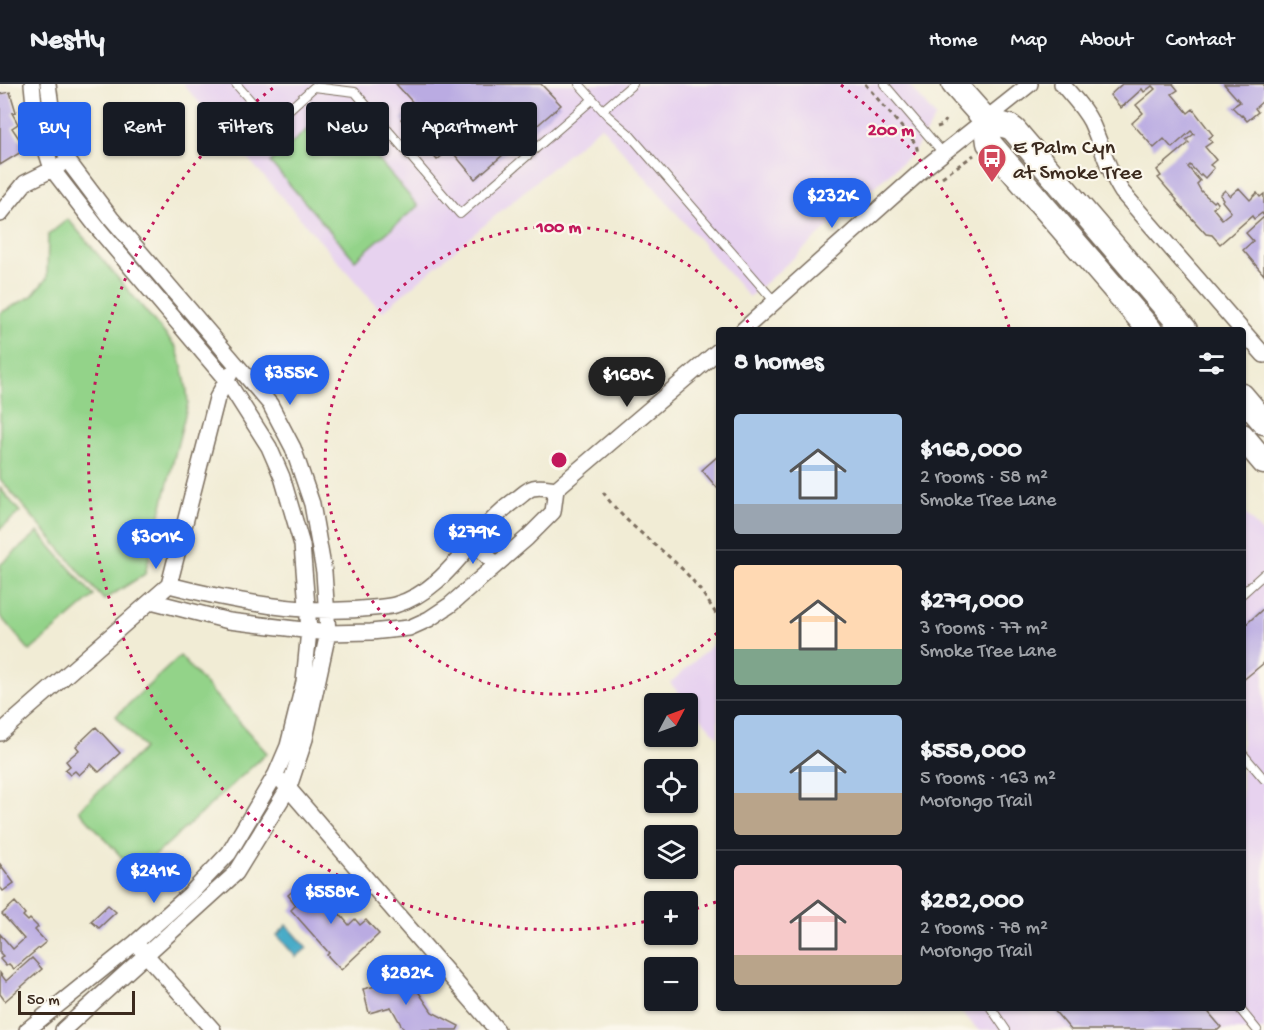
<!DOCTYPE html>
<html lang="en">
<head>
<meta charset="utf-8">
<style>
  :root { --surface:#171b24; --page:#20242c; --text:#f1f3f6; --muted:#9ea1a6; --line:#363941; --accent:#2563eb }
  body { margin:0; font-family:"Gochi Hand",sans-serif; background:var(--page); color:var(--text); height:100vh; display:flex; flex-direction:column; font-size:22px; white-space:nowrap }
  * { box-sizing:border-box; margin:0 }
  p { font-size:20px; color:var(--muted) }
  .icon { flex:none; width:33px; height:33px; fill:none; stroke:currentColor; stroke-width:2; stroke-linecap:round; stroke-linejoin:round }
  .map { position:relative; flex:1; overflow:hidden }
  .details { position:absolute; left:716px; top:243px; width:530px; height:684px; display:flex; flex-direction:column; background:var(--surface); border-radius:6px; box-shadow:0 2px 4px #0004 }
  .details>* { flex:none }
  .hud { position:absolute; left:18px; top:18px; width:570px; height:54px; display:flex; gap:12px }
  .needle { width:39px; rotate:49deg }
  .tools { position:absolute; left:644px; top:609px; display:grid; gap:12px }
  .tools a { display:grid; place-items:center; width:54px; height:54px; border-radius:6px; background:var(--surface); box-shadow:0 2px 4px #0004; font-size:30px }
  .scale { position:absolute; left:18px; bottom:15px; width:117px; box-sizing:border-box; padding-left:6px; border:3px solid #3b2a1e; border-top:0; font-size:16px; line-height:21px; white-space:nowrap; color:#3b2a1e; -webkit-text-stroke:4px #fbf7ec; paint-order:stroke }
  .price { position:absolute; translate:-50% -51px; padding:0 14px; border-radius:21px; background:var(--accent); color:#fff; font-size:20px; line-height:39px; filter:drop-shadow(0 2px 3px #0008) }
  .price::after { content:''; position:absolute; left:50%; top:36px; width:18px; height:14px; margin-left:-9px; background:inherit; clip-path:polygon(0 0,100% 0,50% 100%) }
  .price.current { background:#222; color:#fff }
  ul { padding:0; list-style:none }
  li { display:flex; align-items:center; gap:18px; height:150px; padding:0 18px }
  li+li { border-top:2px solid var(--line) }
  li span { display:grid; place-items:center; flex:none; width:168px; height:120px; border-radius:6px; color:#555 }
  li>.icon { margin-inline-start:auto }
  span .icon { width:72px; height:72px; fill:#fffc; stroke-width:1 }
  li b { font-size:26px }
  h2 { display:flex; justify-content:space-between; align-items:center; height:72px; padding:0 18px; font-size:26px }
  .pill { padding:0 21px; border-radius:6px; background:var(--surface); box-shadow:0 2px 4px #0004; font-size:21px; line-height:54px }
  .pill.current { background:var(--accent); color:#fff }
  header { display:flex; align-items:center; gap:36px; box-sizing:border-box; height:84px; padding:0 30px; background:var(--surface); border-bottom:2px solid var(--line) }
  header strong { font-size:28px }
  nav { display:flex; gap:33px; margin-inline-start:auto; font-size:21px }
  .map>svg:first-child { display:block }
  .built { fill:#e7d2ef }
  .green { fill:#93d389; stroke:#677e54; stroke-width:1.5 }
  .water { fill:#49acc8; stroke:#426b73; stroke-width:1.5 }
  .building { fill:#baabe2 }
  .lines { fill:none; stroke-linecap:round; stroke-linejoin:round }
  .lane-casing { stroke:#7b6e5e; stroke-width:10 }
  .street-casing { stroke:#7b6e5e; stroke-width:18 }
  .primary-casing { stroke:#7b6e5e; stroke-width:27 }
  .path { stroke:#7b6e5e; stroke-width:3; stroke-dasharray:4.5 4.5; stroke-linecap:butt }
  .lane { stroke:#fff; stroke-width:8 }
  .street { stroke:#fff; stroke-width:15 }
  .primary { stroke:#fff; stroke-width:24 }
  .ring { fill:none; stroke:#c2185b; stroke-width:3; stroke-dasharray:3 6 }
  .labels { text-anchor:middle; stroke-width:4.5; stroke-linejoin:round; paint-order:stroke }
  .poi-label { font-size:22px; fill:#3b2a1e; stroke:#fbf7ec; text-anchor:start }
  .centre { fill:#c2185b; stroke:#fbf7ec; stroke-width:3 }
  .ring-label { font-size:18px; text-anchor:middle; font-weight:bold; fill:#c2185b; stroke:#fbf7ec; stroke-width:4.5; stroke-linejoin:round; paint-order:stroke }
</style>
</head>
<body>
<header>
<strong>Nestly</strong>
<nav><a>Home</a><a>Map</a><a>About</a><a>Contact</a></nav>
</header>
<div class="map">
<svg width="1264" height="946" viewBox="0 0 1264 946">
  <rect width="100%" height="100%" fill="#fbf7ec"/>
  <filter id="ink" filterUnits="userSpaceOnUse"><feTurbulence type="fractalNoise" baseFrequency=".0167" numOctaves="2"/><feDisplacementMap in="SourceGraphic" scale="12" xChannelSelector="R" yChannelSelector="G"/><feConvolveMatrix kernelMatrix="1 2 1 2 8 2 1 2 1" color-interpolation-filters="sRGB"/></filter>
  <filter id="wash" filterUnits="userSpaceOnUse"><feTurbulence type="fractalNoise" baseFrequency=".008" numOctaves="4" result="noise"/><feDisplacementMap in="SourceGraphic" scale="24" xChannelSelector="R" yChannelSelector="G"/><feGaussianBlur stdDeviation="1.35" result="paint"/><feColorMatrix in="noise" values="0 0 0 0 0 0 0 0 0 0 0 0 0 0 0 0 0 1.4 0 .05"/><feComposite in="paint" operator="in"/></filter>
  <g filter="url(#wash)">
    <rect width="100%" height="100%" fill="#f1ecd5"/>
    <path class="built" d="M183,0h725l28,33 -23,36 -164,144 -148,-171 -219,186z
      M1242,426l22,25v495h-286l-20,-22h284z
      M718,556v97l-48,-54z"/>
    <path class="green" d="M333,23l85,99 -63,54 -85,-98z
      M68,135l108,128c7,19 11,36 12,56l-43,171 -41,26 -104,-121v-166l32,-17 15,-18 1,-43z
      M0,404l20,24 -20,17z
      M38,448l56,64 -64,55 -30,-35v-51z
      M180,572l87,97 -131,120 -57,-63 65,-62 -28,-32z"/>
    <path class="water" d="M287,841l20,23 -11,9 -19,-22z"/>
    <g id="blocks">
      <path class="building" d="M396,0h145l20,21 -86,74 -25,-30 -13,11 -36,-41 15,-13z
        M1122,0h51l5,6 -6,4 16,19 5,-4 20,26 -4,3 3,4 -7,5 11,13 -6,5 4,3 -9,10 -4,-4 -1,2 -10,-11 -2,2 12,14 -3,3 4,7 12,11 2,-2 3,3 -5,5 9,11 9,-7 -9,-11 1,-2 -3,-4 5,-5 5,6 9,-8 11,12 7,-7 3,4 4,-3v22l-2,-3 -8,6 -2,-3 -32,28 -8,-9 -6,-1 -30,-33 1,-1 -19,-22 3,-2 -4,-6 32,-27 -3,-3 8,-6 -3,-3 -19,17 -8,-9 -10,9 -22,-25 11,-10 -7,-8 19,-16 -3,-3 -8,6 -2,-3 -21,19 -11,-13z
        M1224,0h40v16l-9,8 3,4 -11,9 -5,-6 -1,1 -9,-9 8,-5z
        M10,8l6,20 -4,1 6,11 -6,4 14,21 -26,16v-71z
        M1264,133v58l-21,-25 10,-9 -7,-8z
        M718,372v33l-16,-19z
        M1264,524v55l-22,18v-53z
        M96,643l24,26 -21,19 -8,-8 -12,11 -4,-4 -5,4 -5,-5 5,-4 -4,-5 13,-11 -3,-4z
        M0,780l14,19 -11,8 -3,-4z
        M303,798l10,10 7,-6 15,16 -3,3 17,20 6,-6 5,6 6,-5 13,14 -38,36 -14,-15 2,-2 -38,-43 5,-5 -8,-10z
        M15,818l10,12 -2,2 5,5 2,-2 8,8 -3,3 11,12 -32,27 -5,-5 -3,2 -6,-7 3,-3 -3,-3v-19l13,15 11,-10 -22,-25z
        M108,821l8,7 -17,16 -8,-7z
        M32,874l10,11 -37,32 -5,-7v-21l6,8z
        M409,894l23,34 27,14 -2,4h-53l-13,-23 -22,6 -6,-24z
        M1052,924h153l16,19 -3,3h-147z"/>
    </g>
  </g>
  <g filter="url(#ink)">
    <use href="#blocks" fill-opacity="0" stroke="#7b6e5e" stroke-width="1.5"/>
    <g class="lines">
      <g class="lane-casing">
        <path id="lane" d="M236,0l36,41 42,-38 41,5 105,122 133,-115
          M579,0l29,32 21,18 146,168
          M884,0l59,69
          M603,26l30,-26
          M1242,510l22,-20
          M1242,669l22,26
          M991,924l15,22
          M1239,924l18,22"/>
      </g>
      <g class="street-casing">
        <path id="street" d="M48,0l3,22 17,55 43,57 159,186 23,44 19,56 12,68 4,61 -23,106 -16,48 -53,86 -173,157
          M1062,0c10,12 22,24 29,38 11,24 17,49 31,70l120,138
          M0,130l25,-31 34,-17
          M743,246l184,-164 103,-82
          M1242,246l22,25
          M474,458l22,23
          M169,501c63,16 138,31 204,23 7,-1 15,-1 22,-3 56,-16 78,-77 123,-107 4,-3 10,-9 15,-10 7,-2 16,0 23,1
          M151,517l78,20 99,12 43,-1 38,-4 20,-9 21,-14 77,-67 26,-26 3,-23 162,-138
          M0,649l169,-148 48,-187 13,-24
          M282,697l215,249
          M139,863l74,83
          M27,946l108,-87 55,-49 39,-41 47,-79 12,-28 16,-64 5,-52 -7,-85 -20,-68 -13,-30 -42,-66 -131,-155 -44,-57 -17,-54 -3,-31"/>
      </g>
      <g class="primary-casing">
        <path id="primary" d="M954,0l32,36 24,7 4,3 171,200
          M986,36l3,23 161,187
          M1242,312l22,26
          M1242,352l22,26"/>
      </g>
      <path class="path" d="M865,0l51,60 2,9
        M937,43l6,-2 3,-5
        M942,93l32,-22
        M603,408c20,30 50,49 76,74 16,15 28,33 39,51"/>
      <use href="#lane" class="lane"/>
      <use href="#street" class="street"/>
      <use href="#primary" class="primary"/>
    </g>
  </g>
  <g class="ring">
    <path d="M717 549A234 234 0 1 1 753 245"/>
    <path d="M716 818A469 469 0 0 1 688 827M653 836A469 469 0 0 1 277 1M841 1A469 469 0 0 1 1009 243"/>
  </g>
  <defs>
    <g id="bus-pin" transform="scale(1.5)"><path d="M0 17L-7.5 6A9.5 9.5 0 1 1 7.5 6Z" fill="#d1495b" stroke="#fbf7ec"/><path d="M-5-6H5V4H4V6H2V4H-2V6H-4V4H-5ZM-3.5-4V0h7V-4ZM-3.5 1.2v1.5H-2V1.2ZM2 1.2v1.5H3.5V1.2Z" fill="#fff"/></g>
  </defs>
  <g fill-rule="evenodd">
    <use href="#bus-pin" x="992" y="74"/>
  </g>
  <g class="labels">
    <g class="poi-label">
      <text x="1013" y="69">E Palm Cyn<tspan x="1013" dy="25">at Smoke Tree</tspan></text>
    </g>
  </g>
  <circle cx="559" cy="376" r="9" class="centre"/>
  <g class="ring-label">
    <text x="891" y="51">200 m</text>
    <text x="559" y="148">100 m</text>
  </g>
</svg>
<div class="tools">
<a><svg class="needle" viewBox="-14 -14 28 28"><path d="M0-13l5 13h-10z" fill="#e53935"/><path d="M0 13l5-13h-10z" fill="#9ea1a6"/></svg></a>
<a><svg class="icon" aria-label="locate" viewBox="0 0 24 24"><circle cx="12" cy="12" r="6"/><path d="M12 2v4M12 18v4M2 12h4M18 12h4"/></svg></a>
<a><svg class="icon" aria-label="layers" viewBox="0 0 24 24"><path d="M12 4l9 5-9 5-9-5zM3 14l9 5 9-5"/></svg></a>
<a>+</a>
<a>−</a>
</div>
<div class="scale">50 m</div>
<b class="price" style="left:832px;top:145px">$232K</b>
<b class="price" style="left:290px;top:322px">$355K</b>
<b class="price current" style="left:627px;top:324px">$168K</b>
<b class="price" style="left:473px;top:481px">$279K</b>
<b class="price" style="left:156px;top:486px">$301K</b>
<b class="price" style="left:154px;top:820px">$241K</b>
<b class="price" style="left:331px;top:841px">$558K</b>
<b class="price" style="left:406px;top:922px">$282K</b>
<div class="hud">
<a class="pill current">Buy</a>
<a class="pill">Rent</a>
<a class="pill">Filters</a>
<a class="pill">New</a>
<a class="pill">Apartment</a>
</div>
<section class="details">
<h2>8 homes<svg class="icon" aria-label="filters" viewBox="0 0 24 24"><path d="M4 7h16M4 17h16"/><circle cx="9" cy="7" r="2"/><circle cx="15" cy="17" r="2"/></svg></h2>
<ul>
<li><span style="background:linear-gradient(#a9c7e8 75%,#9aa5b1 0)"><svg class="icon" aria-label="home" viewBox="0 0 24 24"><path d="M3 11l9-7 9 7M6 9v11h12V9"/></svg></span><div><b>$168,000</b><p>2 rooms · 58 m²</p><p>Smoke Tree Lane</p></div></li>
<li><span style="background:linear-gradient(#ffd9b3 70%,#7fa58c 0)"><svg class="icon" aria-label="home" viewBox="0 0 24 24"><path d="M3 11l9-7 9 7M6 9v11h12V9"/></svg></span><div><b>$279,000</b><p>3 rooms · 77 m²</p><p>Smoke Tree Lane</p></div></li>
<li><span style="background:linear-gradient(#a9c7e8 65%,#b9a48a 0)"><svg class="icon" aria-label="home" viewBox="0 0 24 24"><path d="M3 11l9-7 9 7M6 9v11h12V9"/></svg></span><div><b>$558,000</b><p>5 rooms · 163 m²</p><p>Morongo Trail</p></div></li>
<li><span style="background:linear-gradient(#f6c9c9 75%,#b9a48a 0)"><svg class="icon" aria-label="home" viewBox="0 0 24 24"><path d="M3 11l9-7 9 7M6 9v11h12V9"/></svg></span><div><b>$282,000</b><p>2 rooms · 78 m²</p><p>Morongo Trail</p></div></li>
</ul>
</section>
</div>
</body>
</html>
